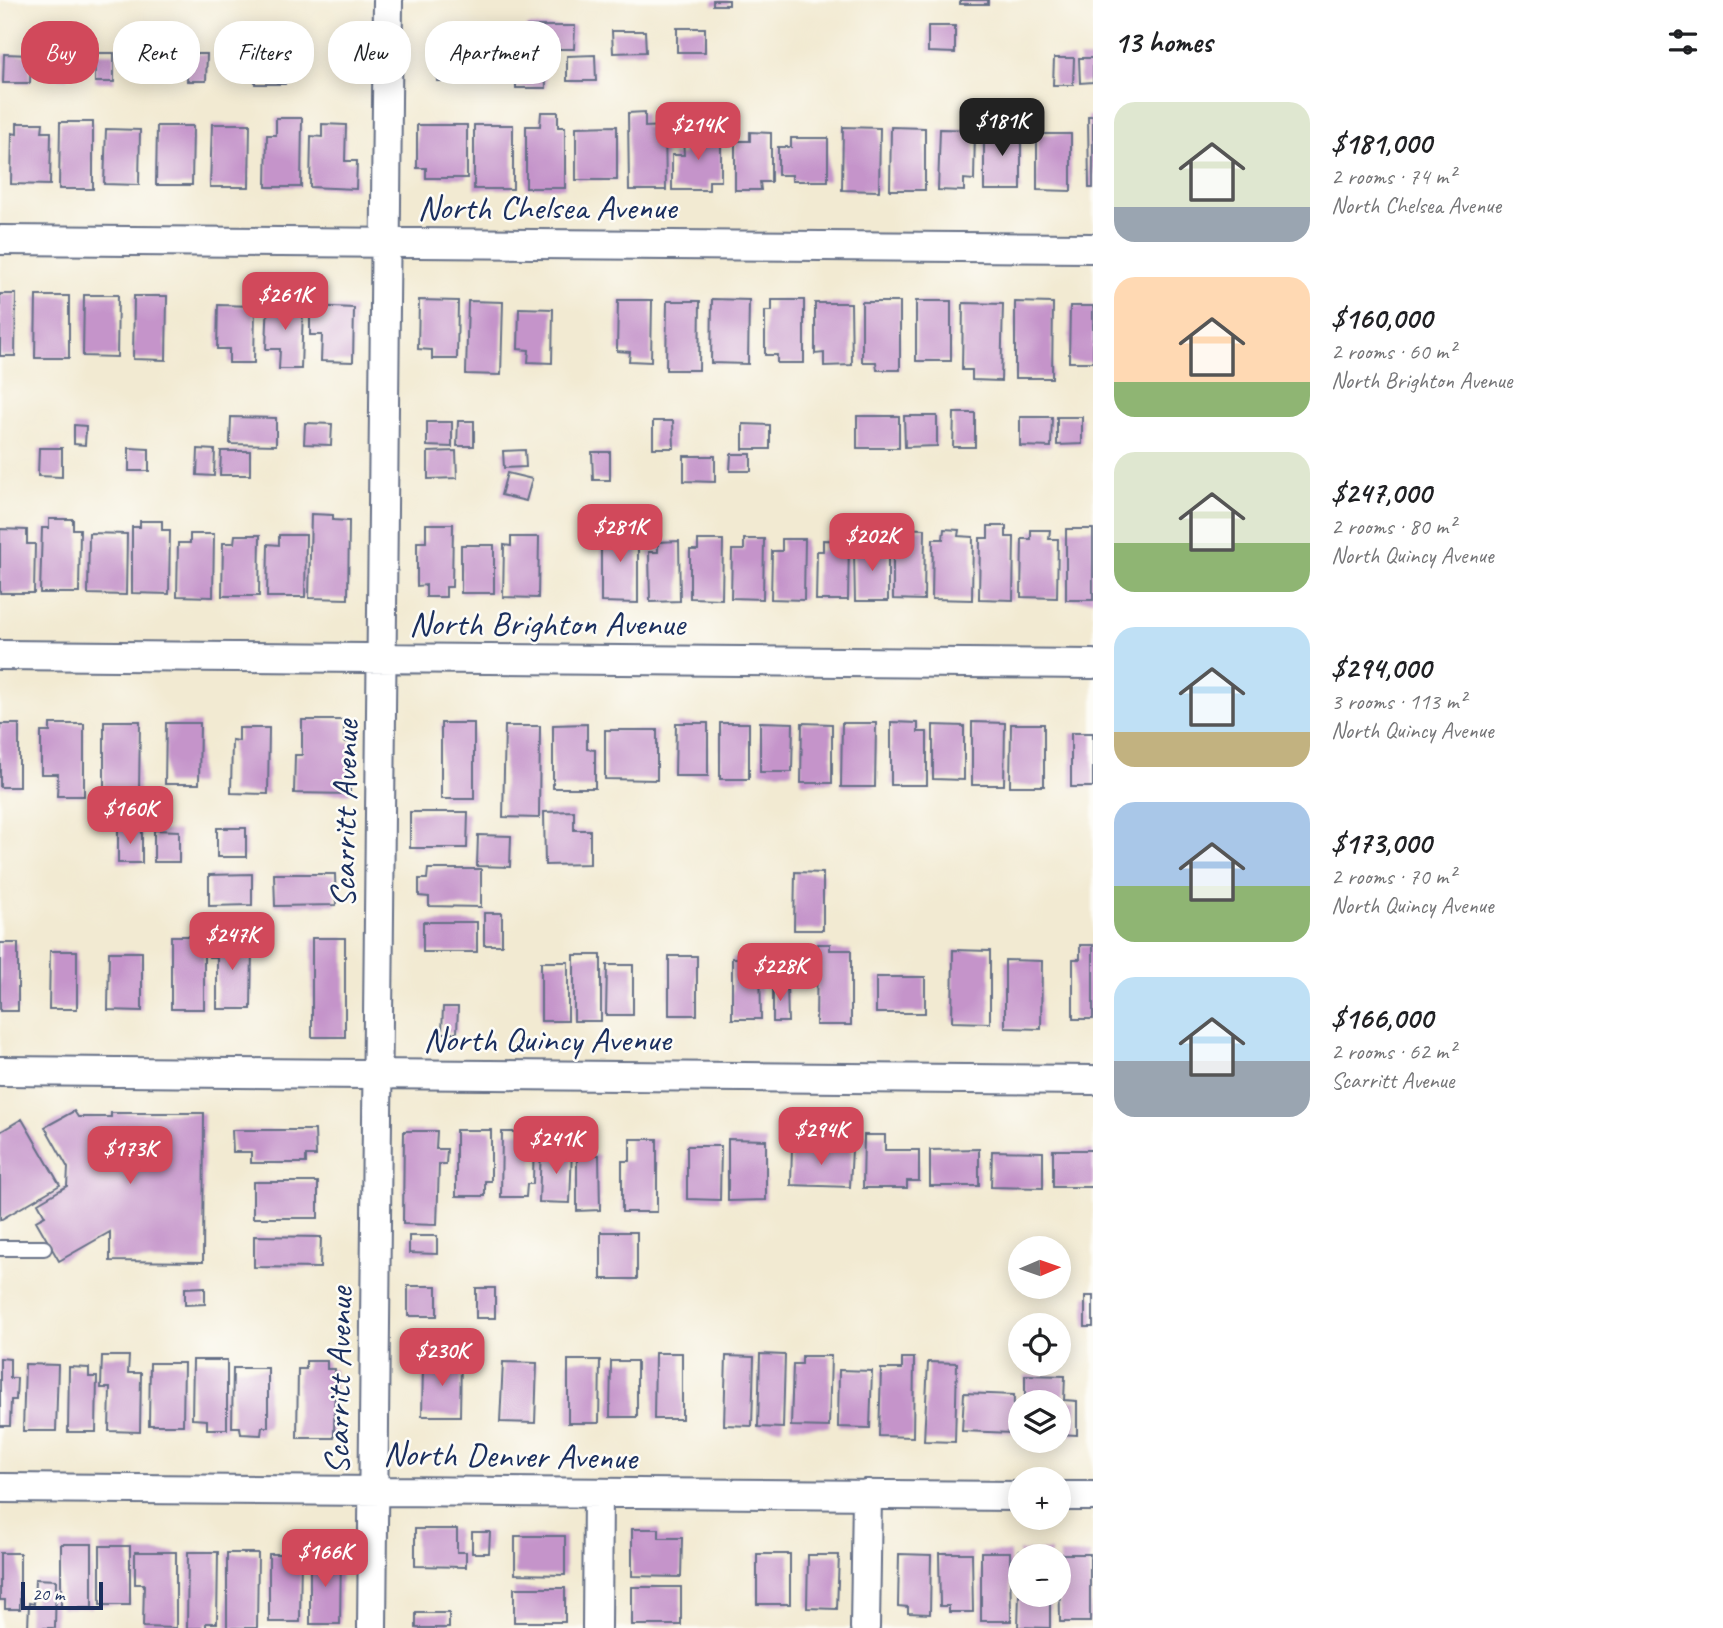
<!DOCTYPE html>
<html lang="en">
<head>
<meta charset="utf-8">
<style>
  :root { --surface:#fff; --page:#f6f6f6; --text:#202124; --muted:#757577; --accent:#d1495b }
  body { margin:0; font-family:Caveat,sans-serif; background:var(--page); color:var(--text); height:100vh; display:flex; flex-direction:column; font-size:26px; white-space:nowrap }
  * { box-sizing:border-box; margin:0 }
  p { font-size:23px; color:var(--muted) }
  .icon { flex:none; width:38px; height:38px; fill:none; stroke:currentColor; stroke-width:2; stroke-linecap:round; stroke-linejoin:round }
  .map { position:relative; flex:1; overflow:hidden }
  .sheet { display:flex; flex-direction:column; background:var(--surface); width:630px }
  .sheet>* { flex:none }
  .guide { position:absolute; left:21px; top:21px; width:665px; height:63px; display:flex; gap:14px }
  .needle { width:46px; rotate:88deg }
  .controls { position:absolute; left:1008px; top:1236px; display:grid; gap:14px }
  .controls a { display:grid; place-items:center; width:63px; height:63px; border-radius:50%; background:var(--surface); box-shadow:0 4px 18px #0003; font-size:35px }
  .scale { position:absolute; left:21px; bottom:18px; width:82px; box-sizing:border-box; padding-left:7px; border:4px solid #1b2f5e; border-top:0; font-size:19px; line-height:24px; white-space:nowrap; color:#1b2f5e; -webkit-text-stroke:5px #fdfcf7; paint-order:stroke }
  .price { position:absolute; translate:-50% -60px; padding:0 16px; border-radius:14px; background:var(--accent); color:#fff; font-size:23px; line-height:46px; filter:drop-shadow(0 2px 4px #0008) }
  .price::after { content:''; position:absolute; left:50%; top:42px; width:21px; height:16px; margin-left:-10px; background:inherit; clip-path:polygon(0 0,100% 0,50% 100%) }
  .price.current { background:#222; color:#fff }
  ul { padding:0; list-style:none }
  li { display:flex; align-items:center; gap:21px; height:175px; padding:0 21px }
  li span { display:grid; place-items:center; flex:none; width:196px; height:140px; border-radius:21px; color:#555 }
  li>.icon { margin-inline-start:auto }
  span .icon { width:84px; height:84px; fill:#fffc; stroke-width:1 }
  li b { font-size:30px }
  h2 { display:flex; justify-content:space-between; align-items:center; height:84px; padding:0 21px; font-size:30px }
  .chip { padding:0 24px; border-radius:28px; background:var(--surface); box-shadow:0 4px 18px #0003; font-size:24px; line-height:63px }
  .chip.current { background:var(--accent); color:#fff }
  main { display:flex; flex:1; min-height:0 }
  .map>svg:first-child { display:block }
  .building { fill:#c594ca }
  .lines { fill:none; stroke-linecap:round; stroke-linejoin:round }
  .lane-casing { stroke:#667087; stroke-width:18 }
  .street-casing { stroke:#667087; stroke-width:32 }
  .lane { stroke:#fff; stroke-width:14 }
  .street { stroke:#fff; stroke-width:28 }
  .labels { text-anchor:middle; stroke-width:5; stroke-linejoin:round; paint-order:stroke }
  .street-label { font-size:35px; fill:#1b2f5e; stroke:#fdfcf7 }
</style>
</head>
<body>
<main>
<div class="map">
<svg width="1093" height="1628" viewBox="0 0 1093 1628">
  <rect width="100%" height="100%" fill="#fdfcf7"/>
  <filter id="ink" filterUnits="userSpaceOnUse"><feTurbulence type="fractalNoise" baseFrequency=".0143" numOctaves="2"/><feDisplacementMap in="SourceGraphic" scale="14" xChannelSelector="R" yChannelSelector="G"/><feConvolveMatrix kernelMatrix="1 2 1 2 8 2 1 2 1" color-interpolation-filters="sRGB"/></filter>
  <filter id="wash" filterUnits="userSpaceOnUse"><feTurbulence type="fractalNoise" baseFrequency=".00686" numOctaves="4" result="noise"/><feDisplacementMap in="SourceGraphic" scale="28" xChannelSelector="R" yChannelSelector="G"/><feGaussianBlur stdDeviation="1.57" result="paint"/><feColorMatrix in="noise" values="0 0 0 0 0 0 0 0 0 0 0 0 0 0 0 0 0 1.4 0 .05"/><feComposite in="paint" operator="in"/></filter>
  <g filter="url(#wash)">
    <rect width="100%" height="100%" fill="#f2ead2"/>
    <g id="blocks">
      <path class="building" d="M713,0h16v5h-16z
        M960,0h28v4h-28z
        M527,26h48l-1,23h-47z
        M928,26h27v27l-27,-1z
        M677,28h28v24h-28z
        M612,31h33l1,21 -33,1z
        M255,51h31l-1,33h-30z
        M48,52h20l-1,27 -20,-1z
        M95,53h19v29h-19z
        M4,54l27,1 -1,28h-27z
        M188,54h19l-1,27h-19z
        M465,55l1,26h-29l-1,-25z
        M595,55l1,26h-29v-25z
        M1054,58h20l-1,27h-20z
        M1079,58h14v24l-13,1z
        M516,60h29l1,28h-30z
        M541,112h17v15h7v61h-39v-62h14z
        M645,112v15l20,-1 1,64h-37l-1,-77z
        M1088,116h5v72h-4z
        M276,118h26l-1,69h-35l1,-52h9z
        M993,121h21v21h7v48h-37v-56h9z
        M60,122h33v67h-34z
        M17,123h26l-1,9h9l-1,53 -39,-1 1,-51 5,1z
        M212,124h38l-1,63h-39z
        M322,124l24,1 -1,36h12l-1,28 -46,-2 1,-51 11,1z
        M417,125h50v53h-41v-10h-9z
        M474,125h39v64h-39z
        M157,126h36l-1,59h-36z
        M617,126v54h-41v-53z
        M707,126h14v55h-12v9h-37v-35h12l-1,-16h24z
        M843,127l37,1 -1,63 -37,-1z
        M891,127l34,1v62h-35z
        M106,129l34,1 -1,55 -35,-1z
        M940,129l35,1 -1,50 -10,-1v12l-26,-1z
        M750,132l21,1v49h-11l1,8h-26v-49h15z
        M1037,134h34v57l-34,-1z
        M791,138h37v43h-36v-6h-14v-28h13z
        M0,294h16l-1,62h-15z
        M84,295h34l-1,62 -34,-1z
        M36,296h33v62h-34z
        M134,296h33l-1,64 -33,-1z
        M268,297l23,1v9h12l-2,62h-22l1,-20h-14z
        M712,299l37,1 -1,64 -37,-1z
        M419,300l39,1 -1,58h-25v-9l-14,-1z
        M618,300h34l-1,62 -22,-1 1,-9 -13,-1z
        M772,300h32v63h-27v-8h-12v-44h7z
        M468,301l35,1 -2,73 -35,-1z
        M667,301h33l-1,69h-33z
        M916,301h35v60h-35z
        M862,302h38v68h-23l-1,-8h-14z
        M1015,302l38,1 -1,75h-37z
        M815,303h36l1,62 -28,1v-13l-9,1z
        M963,303l40,1 -2,77 -29,-1v-10h-10z
        M218,305l37,1 -1,57h-25v-14h-12z
        M310,306l44,2 -1,54 -32,-1 1,-26h-12z
        M1070,306h23v56h-24z
        M519,308l34,1 -1,54 -24,-1 1,-12 -11,-1z
        M954,413h21v34h-22z
        M857,416h42v32h-42z
        M904,416h33v30l-32,1z
        M231,417l45,1v27l-46,-1z
        M1020,417h32l-1,30 -31,-1z
        M1057,417h25v27l-25,1z
        M458,421h16v25h-17z
        M653,421h20l1,27h-21z
        M427,422h25v25l-25,-1z
        M305,423l27,1 -1,21 -27,-1z
        M743,424l27,1v24h-27z
        M74,425l12,1 -1,19 -11,-1z
        M39,448h23v29l-24,-1z
        M129,448l20,1v22h-20z
        M198,449l17,1 -1,26 -17,-1z
        M525,450l1,17 -22,1 -1,-17z
        M221,451h29v24h-30z
        M456,451l1,27 -29,1v-27z
        M592,452h18v28h-17z
        M731,454h20v17h-21z
        M684,456h31v26l-31,-1z
        M507,473l25,6 -6,22 -25,-6z
        M311,514l22,1v5l16,1 -1,78 -39,-1z
        M49,519h24v10h7l-1,64h-39l2,-65h7z
        M140,521h22v9h8l-1,64 -37,-1v-66h8z
        M608,522h23l1,12h6v69l-37,-1v-69h8z
        M426,524h27l-1,63h-6v10h-20v-12l-9,1v-44h9z
        M988,526h18v11h8l-1,63 -34,-1 1,-61h8z
        M893,528l32,1 -1,71 -31,-1z
        M0,529l27,1v14h8l-1,49h-34z
        M944,529l15,1 -1,6 15,1 -1,63 -40,-1 1,-60h10z
        M1066,529h27v71h-27z
        M1031,530h19l-1,9h9l-1,59 -36,-1 1,-58h9z
        M89,533l38,1 -1,61 -38,-1z
        M190,534h24l-1,63 -36,-1 1,-53h12z
        M235,535h25l-1,61h-37l1,-53h11z
        M279,535h27l-1,62h-38l1,-53 11,1z
        M511,537h28l-1,61 -35,-1 1,-52 7,1z
        M744,539h20l-1,60 -32,-1 1,-48h12z
        M782,539h23l-1,61 -33,-1 1,-48h10z
        M698,540h25l-1,59 -32,-1v-48h8z
        M823,540l26,1 -1,59h-32l1,-49h6z
        M679,541l1,60 -30,1 -1,-50h9v-10z
        M865,542h23v59h-33l-1,-50h11z
        M461,545h33v48h-33z
        M302,720h42v22h6v52l-56,-1 1,-38h7z
        M104,721h36l-1,73 -35,-1z
        M760,722l33,1 -1,49h-32z
        M891,722l27,1v9h9v53h-36z
        M972,722l33,1 -1,62h-32z
        M166,723h34l-1,61h-34z
        M441,723h33v76h-33z
        M676,723h32v53h-33z
        M720,723h29v56h-29z
        M802,723l30,1v59h-31z
        M842,723h34l-1,64h-34z
        M0,724h19v63h-19z
        M50,724h34v72h-27l1,-22h-17v-42h9z
        M587,724v25l8,1v38h-42v-63z
        M1011,724h33v62h-34z
        M933,725l31,1v54l-31,-1z
        M505,726h35l-1,92 -36,-1z
        M239,728h30l-1,66 -37,-1 1,-53 7,1z
        M605,730h52v50l-52,-1z
        M1071,733h22v54h-22z
        M574,811v19h16v34l-45,1 -1,-53z
        M410,812h58l-1,36h-57z
        M118,828h24v35h-24z
        M217,828h29v29h-29z
        M154,830l25,1v31h-25z
        M478,835l33,1 -1,31 -33,-1z
        M428,869h53v38l-52,-1v-9l-10,-1v-17h8z
        M795,872l28,1v57h-29z
        M252,874v31l-43,1v-31z
        M274,874h61l1,31 -61,1z
        M484,913h18v32h-18z
        M423,922h54v30h-54z
        M210,935l30,1v9h12l-1,64h-34v-52h-8z
        M171,936h33v73h-33z
        M312,938h33v99h-33z
        M0,943h18v68h-18z
        M817,944h13v6h21v75h-35z
        M1080,945h13v74h-20v-60h7z
        M953,950l37,1v72l-38,-1z
        M50,951h27v58h-28z
        M109,952h33v59l-34,-1z
        M574,955h27v66h-27z
        M669,956h28v59h-28z
        M732,958h28l1,61h-29z
        M1005,960l37,1 -1,68 -36,-1z
        M541,962h27v59h-27z
        M607,965h26v50h-27z
        M876,977h49v36h-49z
        M773,984h14l1,38h-15z
        M443,1007h15l-1,26h-15z
        M74,1111l4,6h33v-4h93l-1,149 -93,-1v-29l-51,29 -23,-40 9,-5 -7,-13 29,-17 1,-18 -23,-41z
        M22,1119l38,66 -60,35v-88z
        M232,1130h83l1,26h-10v7h-55v-11h-18z
        M456,1130h35v51h-6v15h-29z
        M404,1131h33l-1,18h11l-1,15h-7l-2,61 -34,-1z
        M502,1132h32l-1,52h-6l-1,13h-25z
        M864,1135h21v15h34v31h-12v7h-44z
        M630,1139h27v73h-35v-51h8z
        M728,1139l38,1v60l-38,1z
        M687,1146h34l-1,54 -33,-1z
        M792,1147l60,2 -2,38 -59,-2z
        M541,1148l31,1 -2,54 -31,-1z
        M979,1149v37h-49v-36z
        M1053,1150h40v37h-40z
        M992,1151l51,1v36l-52,-1z
        M577,1155h22l1,55 -23,1z
        M253,1182h65v36h-65z
        M601,1232h36v47h-36z
        M254,1236l67,1 -1,31 -66,-1z
        M409,1236h28v18l-28,-1z
        M408,1286h29v30h-29z
        M205,1287v17l-20,1v-17z
        M476,1288h19v30h-19z
        M1085,1296h8v31h-8z
        M655,1353h27v66h-28z
        M760,1354l25,1 -2,73 -25,-1z
        M102,1356h27l-1,17h13l-1,59 -31,-1 1,-43h-9z
        M726,1356l28,1 -2,69 -28,-1z
        M802,1356h29l-2,71 -38,-1 2,-62h9z
        M0,1358l10,1v19h7l-1,22h-5l-1,26h-10z
        M431,1358h30l-1,58h-38l1,-49h8z
        M902,1358h12l-1,79 -34,-1 2,-67h21z
        M193,1360h34v69h-20v-9l-15,-1z
        M568,1360h32l-1,63h-31z
        M306,1361h21v8h8l-1,69h-37l1,-69h8z
        M611,1361h26v56h-27z
        M503,1362l34,1 -2,60 -35,-1z
        M928,1362l29,1 -2,79 -31,-1z
        M150,1363h34l-1,62h-34z
        M25,1364l33,1 -2,66h-33z
        M69,1367l20,1v9h8l-1,55h-28z
        M233,1368h35v59h-6l-1,8 -20,-1 -1,-7h-8z
        M839,1370l33,1 -2,57 -32,-1z
        M1025,1375l40,1 -1,24 13,1v34l-18,-1v-32h-34z
        M964,1393l50,2 -1,38 -51,-2z
        M415,1529h42v23h9v15l-51,-1z
        M632,1529h27v9h23l-1,39 -49,-1z
        M472,1532h18l-1,21h-17z
        M515,1536h50v39l-50,-1z
        M61,1544h31v64h-31z
        M100,1546h30v59h-30z
        M1019,1551h32v5h-32z
        M135,1552h41v76l-33,-1 1,-43h-9z
        M188,1552h30l-1,71h-11v5h-19z
        M981,1552h29l1,69h-30z
        M0,1553h20v56h-15v-9h-5z
        M227,1553h31l-1,75h-30z
        M939,1553h33l1,59h-24v-6h-9z
        M269,1554h32l-1,68h-31z
        M310,1554h31l-1,70h-30z
        M757,1554h33v50h-33z
        M899,1554l32,1 -1,59 -22,-1v-6l-10,-1z
        M1059,1554h31v68h-30z
        M808,1555h31l-2,54 -30,-1z
        M35,1579l21,1 -1,48h-27l1,-25 5,1z
        M632,1587h49v38h-49z
        M514,1588h51v34h-51z
        M1019,1594h31v34l-32,-1z
        M416,1613h33v15h-33z"/>
    </g>
  </g>
  <g filter="url(#ink)">
    <use href="#blocks" fill-opacity="0" stroke="#667087" stroke-width="2"/>
    <g class="lines">
      <g class="lane-casing">
        <path id="lane" d="M0,1248h44"/>
      </g>
      <g class="street-casing">
        <path id="street" d="M0,240l1093,8
          M0,655l1093,9
          M0,1071l1093,9
          M0,1488l1020,8
          M1059,1496h34
          M372,1628l16,-1628
          M597,1628l1,-135
          M865,1628l2,-134"/>
      </g>
      <use href="#lane" class="lane"/>
      <use href="#street" class="street"/>
    </g>
  </g>
  <g class="labels">
    <g class="street-label">
      <text x="547" y="219">North Chelsea Avenue</text>
      <text x="547" y="635">North Brighton Avenue</text>
      <text transform="translate(344 814) rotate(-89)" y="12">Scarritt Avenue</text>
      <text x="547" y="1051">North Quincy Avenue</text>
      <text transform="translate(338 1381) rotate(-89)" y="12">Scarritt Avenue</text>
      <text transform="translate(510 1455) rotate(1)" y="12">North Denver Avenue</text>
    </g>
  </g>
</svg>
<div class="controls">
<a><svg class="needle" viewBox="-14 -14 28 28"><path d="M0-13l5 13h-10z" fill="#e53935"/><path d="M0 13l5-13h-10z" fill="#757577"/></svg></a>
<a><svg class="icon" aria-label="locate" viewBox="0 0 24 24"><circle cx="12" cy="12" r="6"/><path d="M12 2v4M12 18v4M2 12h4M18 12h4"/></svg></a>
<a><svg class="icon" aria-label="layers" viewBox="0 0 24 24"><path d="M12 4l9 5-9 5-9-5zM3 14l9 5 9-5"/></svg></a>
<a>+</a>
<a>−</a>
</div>
<div class="scale">20 m</div>
<b class="price current" style="left:1002px;top:158px">$181K</b>
<b class="price" style="left:698px;top:162px">$214K</b>
<b class="price" style="left:285px;top:332px">$261K</b>
<b class="price" style="left:620px;top:564px">$281K</b>
<b class="price" style="left:872px;top:573px">$202K</b>
<b class="price" style="left:130px;top:846px">$160K</b>
<b class="price" style="left:232px;top:972px">$247K</b>
<b class="price" style="left:780px;top:1003px">$228K</b>
<b class="price" style="left:821px;top:1167px">$294K</b>
<b class="price" style="left:556px;top:1176px">$241K</b>
<b class="price" style="left:130px;top:1186px">$173K</b>
<b class="price" style="left:442px;top:1388px">$230K</b>
<b class="price" style="left:325px;top:1589px">$166K</b>
<div class="guide">
<a class="chip current">Buy</a>
<a class="chip">Rent</a>
<a class="chip">Filters</a>
<a class="chip">New</a>
<a class="chip">Apartment</a>
</div>
</div>
<section class="sheet">
<h2>13 homes<svg class="icon" aria-label="filters" viewBox="0 0 24 24"><path d="M4 7h16M4 17h16"/><circle cx="9" cy="7" r="2"/><circle cx="15" cy="17" r="2"/></svg></h2>
<ul>
<li><span style="background:linear-gradient(#dfe7d0 75%,#9aa5b1 0)"><svg class="icon" aria-label="home" viewBox="0 0 24 24"><path d="M3 11l9-7 9 7M6 9v11h12V9"/></svg></span><div><b>$181,000</b><p>2 rooms · 74 m²</p><p>North Chelsea Avenue</p></div></li>
<li><span style="background:linear-gradient(#ffd9b3 75%,#8fb573 0)"><svg class="icon" aria-label="home" viewBox="0 0 24 24"><path d="M3 11l9-7 9 7M6 9v11h12V9"/></svg></span><div><b>$160,000</b><p>2 rooms · 60 m²</p><p>North Brighton Avenue</p></div></li>
<li><span style="background:linear-gradient(#dfe7d0 65%,#8fb573 0)"><svg class="icon" aria-label="home" viewBox="0 0 24 24"><path d="M3 11l9-7 9 7M6 9v11h12V9"/></svg></span><div><b>$247,000</b><p>2 rooms · 80 m²</p><p>North Quincy Avenue</p></div></li>
<li><span style="background:linear-gradient(#bfe0f5 75%,#c2b280 0)"><svg class="icon" aria-label="home" viewBox="0 0 24 24"><path d="M3 11l9-7 9 7M6 9v11h12V9"/></svg></span><div><b>$294,000</b><p>3 rooms · 113 m²</p><p>North Quincy Avenue</p></div></li>
<li><span style="background:linear-gradient(#a9c7e8 60%,#8fb573 0)"><svg class="icon" aria-label="home" viewBox="0 0 24 24"><path d="M3 11l9-7 9 7M6 9v11h12V9"/></svg></span><div><b>$173,000</b><p>2 rooms · 70 m²</p><p>North Quincy Avenue</p></div></li>
<li><span style="background:linear-gradient(#bfe0f5 60%,#9aa5b1 0)"><svg class="icon" aria-label="home" viewBox="0 0 24 24"><path d="M3 11l9-7 9 7M6 9v11h12V9"/></svg></span><div><b>$166,000</b><p>2 rooms · 62 m²</p><p>Scarritt Avenue</p></div></li>
</ul>
</section>
</main>
</body>
</html>
